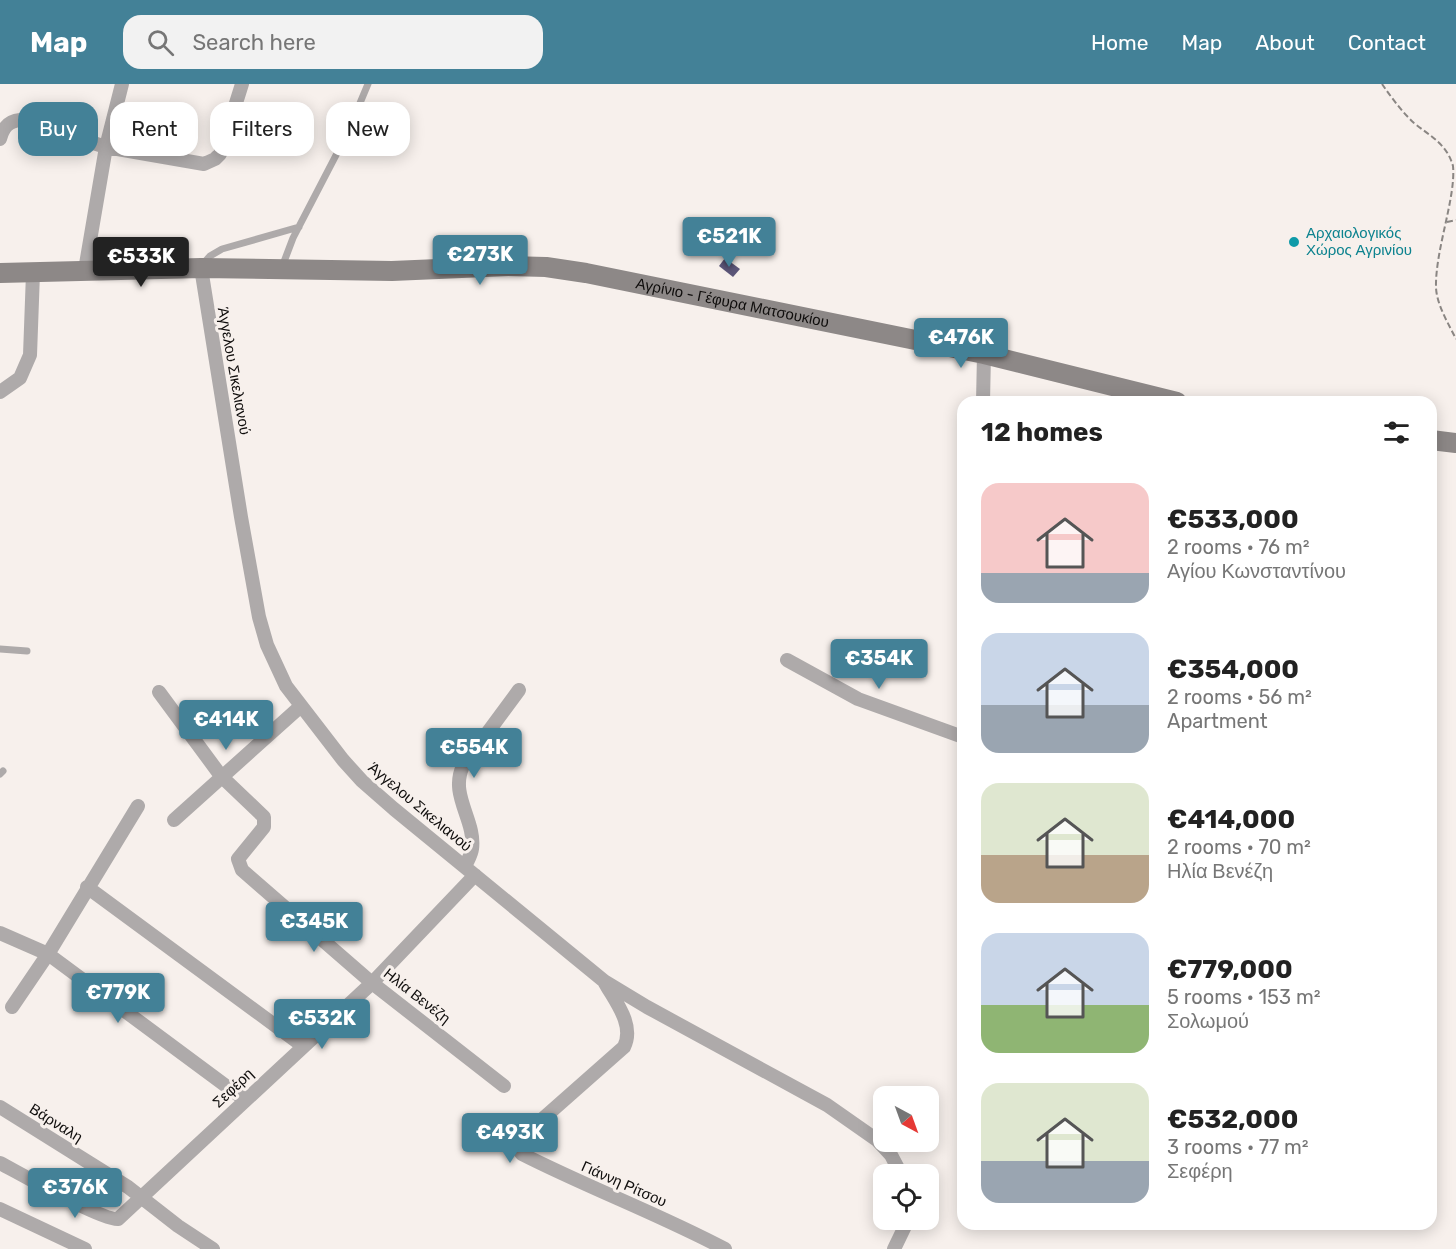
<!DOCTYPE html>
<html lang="en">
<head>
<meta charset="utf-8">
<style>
  :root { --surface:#fff; --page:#f2f2f2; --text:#222; --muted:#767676; --accent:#438197 }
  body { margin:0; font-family:Rubik,sans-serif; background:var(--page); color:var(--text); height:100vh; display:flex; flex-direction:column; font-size:22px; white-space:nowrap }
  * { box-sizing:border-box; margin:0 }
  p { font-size:20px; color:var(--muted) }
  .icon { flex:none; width:33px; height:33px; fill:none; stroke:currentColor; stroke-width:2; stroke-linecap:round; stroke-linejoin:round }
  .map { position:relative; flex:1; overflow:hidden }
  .side { position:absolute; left:957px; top:312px; width:480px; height:834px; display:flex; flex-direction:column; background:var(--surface); border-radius:18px; box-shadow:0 3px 15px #0003 }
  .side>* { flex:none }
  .guide { position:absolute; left:18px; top:18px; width:570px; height:54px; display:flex; gap:12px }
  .needle { width:39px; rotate:139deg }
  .fabs { position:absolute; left:873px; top:1002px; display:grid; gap:12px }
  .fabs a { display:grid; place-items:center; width:66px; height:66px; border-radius:12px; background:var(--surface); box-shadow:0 3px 15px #0003; font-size:30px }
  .price { position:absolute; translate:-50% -51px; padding:0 14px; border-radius:6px; background:var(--accent); color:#fff; font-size:20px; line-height:39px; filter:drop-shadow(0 2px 3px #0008) }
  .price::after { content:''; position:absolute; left:50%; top:36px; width:18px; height:14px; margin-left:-9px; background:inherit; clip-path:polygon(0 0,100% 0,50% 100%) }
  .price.on { background:#222; color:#fff }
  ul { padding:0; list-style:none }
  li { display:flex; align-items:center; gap:18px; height:150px; padding:0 24px }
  li span { display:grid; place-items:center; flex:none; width:168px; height:120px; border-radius:18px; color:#555 }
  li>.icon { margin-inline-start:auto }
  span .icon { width:72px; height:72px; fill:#fffc; stroke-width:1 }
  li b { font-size:26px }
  h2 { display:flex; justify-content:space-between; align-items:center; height:72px; padding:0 24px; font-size:26px }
  .chip { padding:0 21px; border-radius:18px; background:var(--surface); box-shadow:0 3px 15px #0003; font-size:21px; line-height:54px }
  .chip.on { background:var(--accent); color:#fff }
  header { display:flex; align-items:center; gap:36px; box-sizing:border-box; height:84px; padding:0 30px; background:var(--accent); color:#fff }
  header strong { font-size:28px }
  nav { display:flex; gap:33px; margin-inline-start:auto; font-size:21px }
  .search { width:420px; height:54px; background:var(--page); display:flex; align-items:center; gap:15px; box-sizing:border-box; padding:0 21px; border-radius:18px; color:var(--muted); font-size:22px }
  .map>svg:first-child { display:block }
  .building { fill:#5c5679 }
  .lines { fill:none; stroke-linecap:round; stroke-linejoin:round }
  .path { stroke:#8a8683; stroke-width:2; stroke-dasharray:6 3; stroke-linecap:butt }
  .lane { stroke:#aeaaaa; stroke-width:7 }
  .street { stroke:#aeaaaa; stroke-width:14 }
  .secondary { stroke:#8d8887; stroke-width:20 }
  .culture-dot { fill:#0f9aa8; stroke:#f7f0ec; stroke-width:2 }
  .labels { text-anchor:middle; stroke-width:6; stroke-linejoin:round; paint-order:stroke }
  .culture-label { font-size:15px; fill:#0d838f; stroke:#f7f0ec; text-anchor:start }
  .street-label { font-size:15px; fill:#0f0d0c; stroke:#f7f0ec }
</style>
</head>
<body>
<header>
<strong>Map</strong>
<div class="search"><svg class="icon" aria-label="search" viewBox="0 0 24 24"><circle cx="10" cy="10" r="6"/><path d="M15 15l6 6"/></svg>Search here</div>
<nav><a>Home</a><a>Map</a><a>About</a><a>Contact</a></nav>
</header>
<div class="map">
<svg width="1456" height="1165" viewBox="0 0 1456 1165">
  <rect width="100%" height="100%" fill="#f7f0ec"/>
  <path class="building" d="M725,174l15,11 -7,8 -14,-11z"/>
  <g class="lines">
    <path class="path" d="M1382,0c9,13 20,28 32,39 16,13 33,21 39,43 3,32 -18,84 -17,122 1,17 12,35 20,51
      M1447,138l9,-2"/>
    <path class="lane" d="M202,181l8,-9 12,-7 77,-22
      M282,183l11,-29 54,-104 21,-50
      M0,565l27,2
      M0,690l3,-3"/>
    <path class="street" d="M0,55c3,-11 8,-18 20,-19l86,27 98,17 11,-5 5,-5 22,-70
      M201,184l40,249 18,100 8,28 19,41 57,74 19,21 32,28 210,172 43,26 180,98 50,35 14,15 10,19
      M85,186l21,-123 16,-63
      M0,308l20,-14 10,-23 3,-82
      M983,318l1,-48
      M787,576l71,39 105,38
      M159,608l62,84 43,41v10l-26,32 4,11 130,113 132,103
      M174,736l127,-114
      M465,783c2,-6 6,-11 7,-18 4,-29 -23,-54 -9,-83l56,-76
      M87,803l216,159
      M0,849l48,21 197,146
      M605,899c10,18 30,42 19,64l-103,91c-3,7 -4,10 1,16 67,34 137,60 203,95
      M12,923l36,-53 90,-148
      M0,1023l128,80 50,39 35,23
      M0,1079c19,10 103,58 118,56l254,-236 103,-108
      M0,1125l85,40
      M894,1165l14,-29"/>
    <g class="secondary">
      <path id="s1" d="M0,189l201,-5 191,3 116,-5 38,1 40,6 398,81 193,48"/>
      <path d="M1431,356l25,3"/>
    </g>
  </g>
  <circle class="culture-dot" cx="1294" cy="158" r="6"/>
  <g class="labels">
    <g class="culture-label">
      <text x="1306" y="154">Αρχαιολογικός<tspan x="1306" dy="17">Χώρος Αγρινίου</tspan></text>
    </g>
    <g class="street-label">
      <text dy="5" stroke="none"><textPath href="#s1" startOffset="736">Αγρίνιο - Γέφυρα Ματσουκίου</textPath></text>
      <text transform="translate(234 287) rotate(80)" y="5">Άγγελου Σικελιανού</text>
      <text transform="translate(420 723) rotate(40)" y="5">Άγγελου Σικελιανού</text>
      <text transform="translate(417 912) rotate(38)" y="5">Ηλία Βενέζη</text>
      <text transform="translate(233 1004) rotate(-43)" y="5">Σεφέρη</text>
      <text transform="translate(56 1039) rotate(32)" y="5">Βάρναλη</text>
      <text transform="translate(624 1100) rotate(24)" y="5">Γιάννη Ρίτσου</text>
    </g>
  </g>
</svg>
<div class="fabs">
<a><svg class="needle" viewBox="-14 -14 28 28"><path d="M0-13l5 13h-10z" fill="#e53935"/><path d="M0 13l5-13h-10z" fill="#767676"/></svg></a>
<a><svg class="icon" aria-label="locate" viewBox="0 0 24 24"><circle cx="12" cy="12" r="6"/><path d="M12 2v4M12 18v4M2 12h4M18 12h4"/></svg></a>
</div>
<b class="price" style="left:729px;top:184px">€521K</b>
<b class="price" style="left:480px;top:202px">€273K</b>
<b class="price on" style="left:141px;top:204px">€533K</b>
<b class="price" style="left:961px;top:285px">€476K</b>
<b class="price" style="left:879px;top:606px">€354K</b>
<b class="price" style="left:226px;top:667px">€414K</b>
<b class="price" style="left:474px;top:695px">€554K</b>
<b class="price" style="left:314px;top:869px">€345K</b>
<b class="price" style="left:118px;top:940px">€779K</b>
<b class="price" style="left:322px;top:966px">€532K</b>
<b class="price" style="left:510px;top:1080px">€493K</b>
<b class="price" style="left:75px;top:1135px">€376K</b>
<div class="guide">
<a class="chip on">Buy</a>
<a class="chip">Rent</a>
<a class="chip">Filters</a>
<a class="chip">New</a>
</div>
<section class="side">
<h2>12 homes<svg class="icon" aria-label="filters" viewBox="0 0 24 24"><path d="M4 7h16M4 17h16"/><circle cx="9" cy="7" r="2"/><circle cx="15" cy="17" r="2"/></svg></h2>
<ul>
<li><span style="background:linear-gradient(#f6c9c9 75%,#9aa5b1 0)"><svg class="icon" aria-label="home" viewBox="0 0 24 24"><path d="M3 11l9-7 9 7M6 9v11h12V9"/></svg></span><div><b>€533,000</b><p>2 rooms · 76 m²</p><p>Αγίου Κωνσταντίνου</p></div></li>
<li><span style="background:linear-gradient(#c9d6e8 60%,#9aa5b1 0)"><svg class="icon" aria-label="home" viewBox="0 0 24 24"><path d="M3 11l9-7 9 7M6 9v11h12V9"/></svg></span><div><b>€354,000</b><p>2 rooms · 56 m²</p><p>Apartment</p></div></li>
<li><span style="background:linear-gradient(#dfe7d0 60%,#b9a48a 0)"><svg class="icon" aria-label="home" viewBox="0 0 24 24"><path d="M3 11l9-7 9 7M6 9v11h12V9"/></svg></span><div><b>€414,000</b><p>2 rooms · 70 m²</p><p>Ηλία Βενέζη</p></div></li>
<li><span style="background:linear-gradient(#c9d6e8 60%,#8fb573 0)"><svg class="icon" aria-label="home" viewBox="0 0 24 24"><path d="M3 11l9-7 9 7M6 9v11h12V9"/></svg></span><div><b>€779,000</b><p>5 rooms · 153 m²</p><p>Σολωμού</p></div></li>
<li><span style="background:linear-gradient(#dfe7d0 65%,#9aa5b1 0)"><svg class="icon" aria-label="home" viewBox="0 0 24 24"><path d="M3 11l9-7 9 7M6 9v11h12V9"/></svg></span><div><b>€532,000</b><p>3 rooms · 77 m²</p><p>Σεφέρη</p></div></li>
</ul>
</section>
</div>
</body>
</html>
